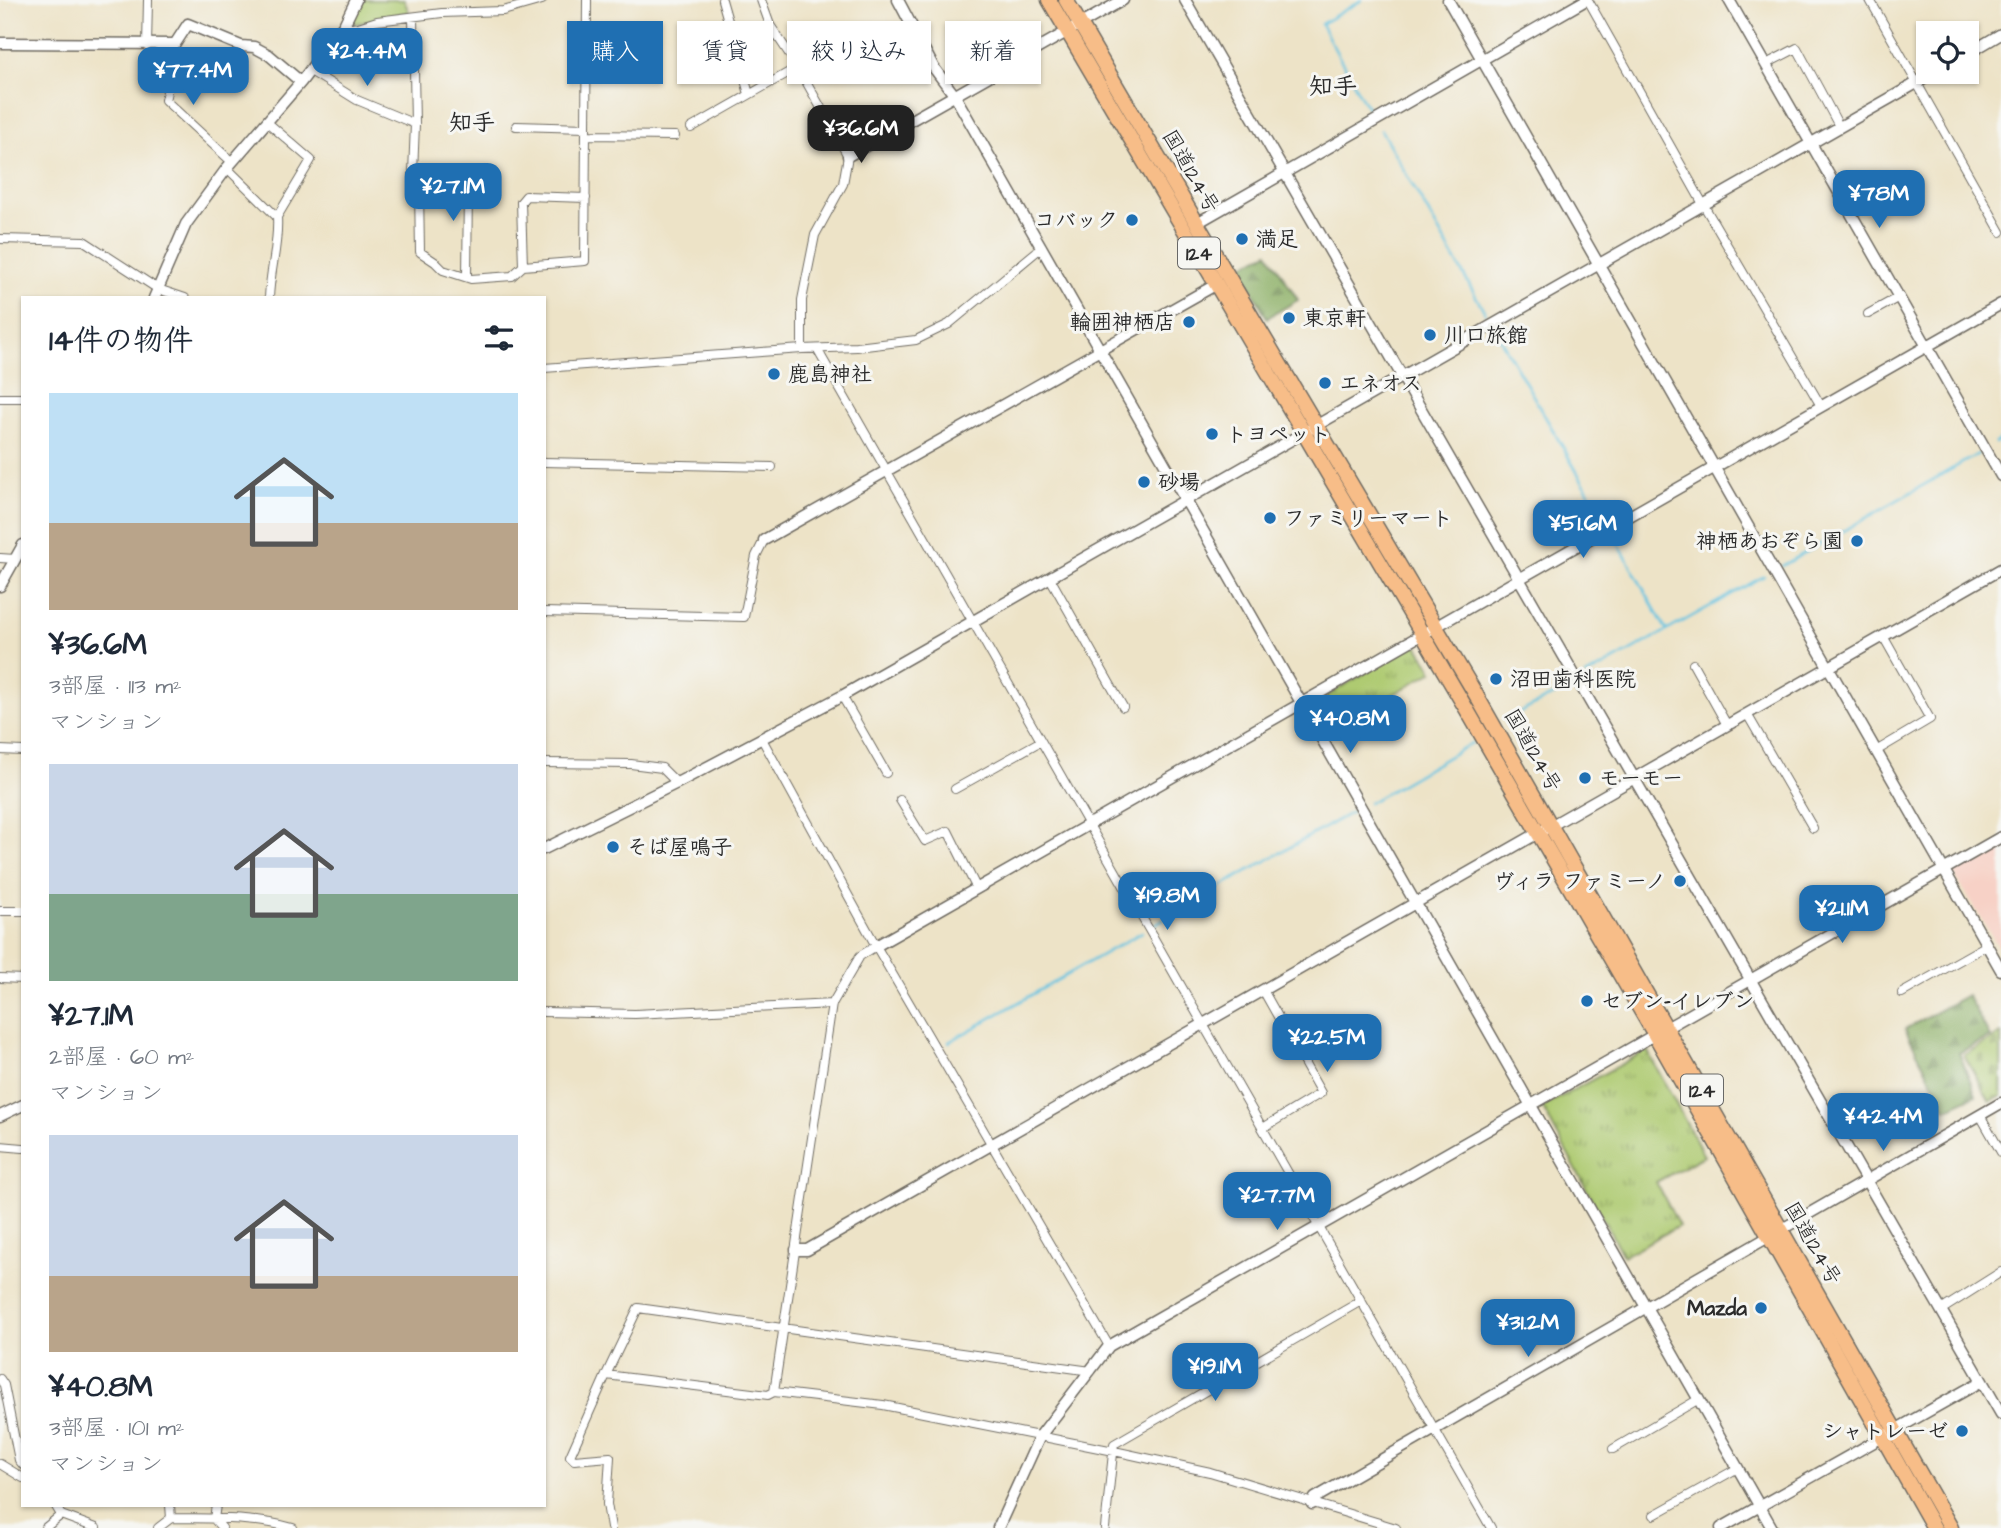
<!DOCTYPE html>
<html lang="ja">
<head>
<meta charset="utf-8">
<style>
  :root { --surface:#fff; --page:#f6f6f7; --text:#1f2937; --muted:#747a83; --accent:#1f6fb2 }
  body { margin:0; font-family:"Architects Daughter","Klee One",sans-serif; background:var(--page); color:var(--text); height:100vh; display:flex; flex-direction:column; font-size:26px; white-space:nowrap }
  * { box-sizing:border-box; margin:0 }
  p { font-size:23px; color:var(--muted) }
  .icon { flex:none; width:38px; height:38px; fill:none; stroke:currentColor; stroke-width:2; stroke-linecap:round; stroke-linejoin:round }
  .map { position:relative; flex:1; overflow:hidden }
  .side { position:absolute; left:21px; top:296px; width:525px; height:1211px; display:flex; flex-direction:column; background:var(--surface); border-radius:0px; box-shadow:0 2px 5px #0004 }
  .side>* { flex:none }
  .hud { position:absolute; left:567px; top:21px; width:665px; height:63px; display:flex; gap:14px }
  .fabs { position:absolute; left:1916px; top:21px; display:grid; gap:14px }
  .fabs a { display:grid; place-items:center; width:63px; height:63px; border-radius:0px; background:var(--surface); box-shadow:0 2px 5px #0004; font-size:35px }
  .price { position:absolute; translate:-50% -60px; padding:0 16px; border-radius:14px; background:var(--accent); color:#fff; font-size:23px; line-height:46px; filter:drop-shadow(0 2px 4px #0008) }
  .price::after { content:''; position:absolute; left:50%; top:42px; width:21px; height:16px; margin-left:-10px; background:inherit; clip-path:polygon(0 0,100% 0,50% 100%) }
  .price.active { background:#222; color:#fff }
  ul { padding:0; list-style:none }
  li { display:grid; align-content:center; gap:14px; height:371px; padding:0 28px }
  li span { display:grid; place-items:center; height:217px; border-radius:0px; color:#555 }
  li>.icon { margin-inline-start:auto }
  span .icon { width:126px; height:126px; fill:#fffc; stroke-width:1 }
  li b { font-size:30px }
  h2 { display:flex; justify-content:space-between; align-items:center; height:84px; padding:0 28px; font-size:30px }
  .tag { padding:0 24px; border-radius:0px; background:var(--surface); box-shadow:0 2px 5px #0004; font-size:24px; line-height:63px }
  .tag.active { background:var(--accent); color:#fff }
  .map>svg:first-child { display:block }
  .built { fill:#f7d1c6 }
  .grass { fill:url(#grass-tufts); stroke:#6c7a4e; stroke-width:2 }
  .forest { fill:url(#forest-firs); stroke:#5a6c47; stroke-width:2 }
  .cemetery { fill:url(#cemetery-stones); stroke:#6c7a4e; stroke-width:2 }
  .park { fill:#aeca71; stroke:#6c7a4e; stroke-width:2 }
  .lines { fill:none; stroke-linecap:round; stroke-linejoin:round }
  .stream { stroke:#63c3e1; stroke-width:2.5 }
  .minor-casing { stroke:#6f6b62; stroke-width:10 }
  .tertiary-casing { stroke:#6f6b62; stroke-width:13 }
  .trunk-casing { stroke:#6f6b62; stroke-width:17 }
  .minor { stroke:#fff; stroke-width:8 }
  .tertiary { stroke:#fff; stroke-width:10 }
  .trunk { stroke:#f7bd88; stroke-width:14 }
  .poi-dot { fill:#1f6fb2; stroke:#f6f6f2; stroke-width:2.5 }
  .labels { text-anchor:middle; stroke-width:6; stroke-linejoin:round; paint-order:stroke }
  .shield { fill:#f6f6f2; stroke:#686867; stroke-width:2 }
  .shield-label { font-size:19px; font-weight:bold; fill:#2b2b2b }
  .street-label { font-size:21px; fill:#2b2b2b; stroke:#f6f6f2 }
  .poi-label { font-size:21px; font-weight:bold; fill:#2b2b2b; stroke:#f6f6f2; text-anchor:start }
  .neighbourhood-label { font-size:23px; font-weight:bold; fill:#2b2b2b; stroke:#f6f6f2 }
  .quarter-label { font-size:24px; font-weight:bold; fill:#2b2b2b; stroke:#f6f6f2 }
</style>
</head>
<body>
<div class="map">
<svg width="2001" height="1528" viewBox="0 0 2001 1528">
  <defs>
    <pattern id="grass-tufts" width="24" height="20" patternUnits="userSpaceOnUse" patternTransform="scale(1.75)"><rect width="24" height="20" fill="#aeca71"/><path d="M3 7l-1-3M5 7V3M7 7l1-3M15 17l-1-3M17 17v-4M19 17l1-3" fill="none" stroke="#8ea45d"/></pattern>
    <pattern id="forest-firs" width="22" height="20" patternUnits="userSpaceOnUse" patternTransform="scale(1.75)"><rect width="22" height="20" fill="#8aae63"/><path d="M5 1l3.5 6h-7zM16 11l3.5 6h-7z" fill="#718e52"/></pattern>
    <pattern id="cemetery-stones" width="16" height="16" patternUnits="userSpaceOnUse" patternTransform="scale(1.75)"><rect width="16" height="16" fill="#aeca71"/><path d="M2 7V4a2 2 0 0 1 4 0v3zM10 15v-3a2 2 0 0 1 4 0v3z" fill="#8ea45d"/></pattern>
  </defs>
  <rect width="100%" height="100%" fill="#f6f6f2"/>
  <filter id="ink" filterUnits="userSpaceOnUse"><feTurbulence type="fractalNoise" baseFrequency=".0143" numOctaves="2"/><feDisplacementMap in="SourceGraphic" scale="14" xChannelSelector="R" yChannelSelector="G"/><feConvolveMatrix kernelMatrix="1 2 1 2 8 2 1 2 1" color-interpolation-filters="sRGB"/></filter>
  <filter id="wash" filterUnits="userSpaceOnUse"><feTurbulence type="fractalNoise" baseFrequency=".00686" numOctaves="4" result="noise"/><feDisplacementMap in="SourceGraphic" scale="28" xChannelSelector="R" yChannelSelector="G"/><feGaussianBlur stdDeviation="1.57" result="paint"/><feColorMatrix in="noise" values="0 0 0 0 0 0 0 0 0 0 0 0 0 0 0 0 0 1.4 0 .05"/><feComposite in="paint" operator="in"/></filter>
  <g filter="url(#wash)">
    <rect width="100%" height="100%" fill="#ede3c7"/>
    <path class="built" d="M2001,844v107l-48,-79z"/>
    <path class="grass" d="M1416,643l17,28 -105,62 -17,-28z
      M1647,1050l57,106 -48,26 23,44 -56,30 -81,-149z"/>
    <path class="forest" d="M1268,252l30,48 -31,18 -27,-51z
      M1967,995l23,42 -31,16 17,42 -30,14 -41,-80z"/>
    <path class="cemetery" d="M2001,1034v62l-11,6 -26,-47z"/>
    <path class="park" d="M361,0h43l5,12 -53,12 -4,-5z"/>
    <g class="lines">
      <path class="stream" d="M1362,0l-41,24 49,89
        M1381,130l105,184
        M1498,335l108,187
        M1995,443l6,-4
        M1613,534l54,97
        M1782,566l196,-112
        M1586,676l178,-100
        M1509,718l63,-32
        M1369,803l103,-60
        M1155,924l197,-112
        M949,1042l193,-110"/>
    </g>
  </g>
  <g filter="url(#ink)">
    <g class="lines">
      <g class="minor-casing">
        <path id="minor" d="M722,0l27,94
          M761,0l9,25 28,42 50,89 -5,28 -28,51 -13,65v49
          M1588,0l115,204 118,202
          M1870,0l131,232
          M413,17l2,107 -2,49 6,15 1,64 15,10 8,8 28,9 41,-3 11,-10 62,-5 2,-261
          M344,25l11,3 22,-7 65,-8 61,-2 39,-11
          M175,44c-4,20 -5,37 -10,56l67,62
          M147,46l1,-46
          M1766,64l31,-16 42,78
          M309,70l48,30 58,24
          M267,122l44,38 -34,57
          M516,126l70,2
          M691,128l107,-61
          M586,135l89,1
          M227,168l50,49c2,27 -7,53 -8,81
          M419,188l49,1 -1,88
          M0,239l84,2 74,48 27,9
          M523,266l-2,-64 5,-6 60,2
          M1868,314l31,-17
          M817,349l674,1179
          M544,368l258,-19 55,-2 59,-7 33,-16 93,-77
          M0,398h23
          M544,462l228,5
          M0,558l15,1
          M1050,578l73,129
          M544,612l200,5 12,-61 8,-16
          M1693,664l34,61
          M842,696l44,77
          M1747,714l66,114
          M762,739l114,207 233,400
          M0,750l23,1
          M1876,751l54,-32 -47,-83
          M544,763l87,1 31,4 15,15
          M955,789l86,-48
          M900,800l25,41 23,-10 29,58
          M0,911h23
          M876,946l-16,10 -28,48 -58,388 109,13 231,46 96,21 186,56
          M0,978l23,1
          M1902,993l85,-48
          M544,1012l91,2 197,-10
          M1980,1115l21,37
          M1263,1128l58,-35 -58,-103
          M0,1146l23,2
          M1941,1310l60,-38
          M606,1375l-36,81 4,4 36,-3 -3,47 4,24
          M0,1379l4,6 15,75 4,5
          M774,1392l-6,3 -162,-20 32,-67 453,63
          M1613,1449l86,-50
          M0,1464l23,14
          M55,1505l6,10 35,13
          M170,1505l1,13c41,1 83,-1 122,10
          M216,1505l-2,14 8,9
          M1654,1515l84,-47
          M45,1528l16,-13
          M158,1528l13,-10
          M1105,1528l9,-84 247,-143"/>
      </g>
      <g class="tertiary-casing">
        <path id="tertiary" d="M898,0l36,68 21,28 817,1432
          M1185,0l816,1414
          M1448,0l553,970
          M1729,0l272,476
          M0,43l175,1 13,-20 53,22 13,1 15,8 32,27
          M1967,54l34,-20
          M848,156l275,-156
          M1197,223l389,-223
          M154,298l32,-74 41,-56 74,-86 43,-57 12,-25
          M764,540l453,-256
          M0,586l23,-41
          M544,849l133,-66 165,-87 1094,-624
          M876,946l1125,-642
          M0,1116l23,-11
          M796,1250h11l1194,-681
          M1312,1504l3,-6 686,-395
          M998,1528l42,-92 69,-90 892,-509
          M1721,1528l261,-147"/>
      </g>
      <g class="trunk-casing">
        <path id="trunk" d="M1049,0l418,710 187,323 280,495
          M1066,0l190,324 219,369 476,835"/>
      </g>
      <use href="#minor" class="minor"/>
      <use href="#tertiary" class="tertiary"/>
      <use href="#trunk" class="trunk"/>
    </g>
  </g>
  <g class="poi-dot">
    <circle cx="1132" cy="220" r="7"/>
    <circle cx="1242" cy="239" r="7"/>
    <circle cx="1289" cy="318" r="7"/>
    <circle cx="1189" cy="322" r="7"/>
    <circle cx="1430" cy="335" r="7"/>
    <circle cx="774" cy="374" r="7"/>
    <circle cx="1325" cy="383" r="7"/>
    <circle cx="1212" cy="434" r="7"/>
    <circle cx="1144" cy="482" r="7"/>
    <circle cx="1270" cy="518" r="7"/>
    <circle cx="1857" cy="541" r="7"/>
    <circle cx="1496" cy="679" r="7"/>
    <circle cx="1585" cy="778" r="7"/>
    <circle cx="613" cy="847" r="7"/>
    <circle cx="1680" cy="881" r="7"/>
    <circle cx="1587" cy="1001" r="7"/>
    <circle cx="1761" cy="1308" r="7"/>
    <circle cx="1962" cy="1431" r="7"/>
  </g>
  <g class="labels">
    <g class="shield">
      <rect x="1178" y="237.5" width="42" height="31" rx="5"/>
      <rect x="1681" y="1074.5" width="42" height="31" rx="5"/>
    </g>
    <g class="shield-label">
      <text x="1199" y="260">124</text>
      <text x="1702" y="1097">124</text>
    </g>
    <g class="street-label">
      <text transform="translate(1191 171) rotate(60)" y="7">国道124号</text>
      <text transform="translate(1533 750) rotate(60)" y="7">国道124号</text>
      <text transform="translate(1813 1243) rotate(60)" y="7">国道124号</text>
    </g>
    <g class="poi-label">
      <text x="1118" y="227" text-anchor="end">コバック</text>
      <text x="1256" y="246">満足</text>
      <text x="1303" y="325">東京軒</text>
      <text x="1175" y="329" text-anchor="end">輪囲神栖店</text>
      <text x="1444" y="342">川口旅館</text>
      <text x="788" y="381">鹿島神社</text>
      <text x="1339" y="390">エネオス</text>
      <text x="1226" y="441">トヨペット</text>
      <text x="1158" y="489">砂場</text>
      <text x="1284" y="525">ファミリーマート</text>
      <text x="1843" y="548" text-anchor="end">神栖あおぞら園</text>
      <text x="1510" y="686">沼田歯科医院</text>
      <text x="1599" y="785">モーモー</text>
      <text x="627" y="854">そば屋鳴子</text>
      <text x="1666" y="888" text-anchor="end">ヴィラ ファミーノ</text>
      <text x="1601" y="1008">セブン-イレブン</text>
      <text x="1747" y="1315" text-anchor="end">Mazda</text>
      <text x="1948" y="1438" text-anchor="end">シャトレーゼ</text>
    </g>
    <g class="neighbourhood-label">
      <text x="472" y="130">知手</text>
    </g>
    <g class="quarter-label">
      <text x="1333" y="94">知手</text>
    </g>
  </g>
</svg>
<div class="fabs">
<a><svg class="icon" aria-label="locate" viewBox="0 0 24 24"><circle cx="12" cy="12" r="6"/><path d="M12 2v4M12 18v4M2 12h4M18 12h4"/></svg></a>
</div>
<b class="price" style="left:367px;top:88px">¥24.4M</b>
<b class="price" style="left:193px;top:107px">¥77.4M</b>
<b class="price active" style="left:861px;top:165px">¥36.6M</b>
<b class="price" style="left:453px;top:223px">¥27.1M</b>
<b class="price" style="left:1879px;top:230px">¥78M</b>
<b class="price" style="left:1583px;top:560px">¥51.6M</b>
<b class="price" style="left:1350px;top:755px">¥40.8M</b>
<b class="price" style="left:1167px;top:932px">¥19.8M</b>
<b class="price" style="left:1842px;top:945px">¥21.1M</b>
<b class="price" style="left:1327px;top:1074px">¥22.5M</b>
<b class="price" style="left:1883px;top:1153px">¥42.4M</b>
<b class="price" style="left:1277px;top:1232px">¥27.7M</b>
<b class="price" style="left:1528px;top:1359px">¥31.2M</b>
<b class="price" style="left:1215px;top:1403px">¥19.1M</b>
<div class="hud">
<a class="tag active">購入</a>
<a class="tag">賃貸</a>
<a class="tag">絞り込み</a>
<a class="tag">新着</a>
</div>
<section class="side">
<h2>14件の物件<svg class="icon" aria-label="filters" viewBox="0 0 24 24"><path d="M4 7h16M4 17h16"/><circle cx="9" cy="7" r="2"/><circle cx="15" cy="17" r="2"/></svg></h2>
<ul>
<li><span style="background:linear-gradient(#bfe0f5 60%,#b9a48a 0)"><svg class="icon" aria-label="home" viewBox="0 0 24 24"><path d="M3 11l9-7 9 7M6 9v11h12V9"/></svg></span><div><b>¥36.6M</b><p>3部屋 · 113 m²</p><p>マンション</p></div></li>
<li><span style="background:linear-gradient(#c9d6e8 60%,#7fa58c 0)"><svg class="icon" aria-label="home" viewBox="0 0 24 24"><path d="M3 11l9-7 9 7M6 9v11h12V9"/></svg></span><div><b>¥27.1M</b><p>2部屋 · 60 m²</p><p>マンション</p></div></li>
<li><span style="background:linear-gradient(#c9d6e8 65%,#b9a48a 0)"><svg class="icon" aria-label="home" viewBox="0 0 24 24"><path d="M3 11l9-7 9 7M6 9v11h12V9"/></svg></span><div><b>¥40.8M</b><p>3部屋 · 101 m²</p><p>マンション</p></div></li>
</ul>
</section>
</div>
</body>
</html>
